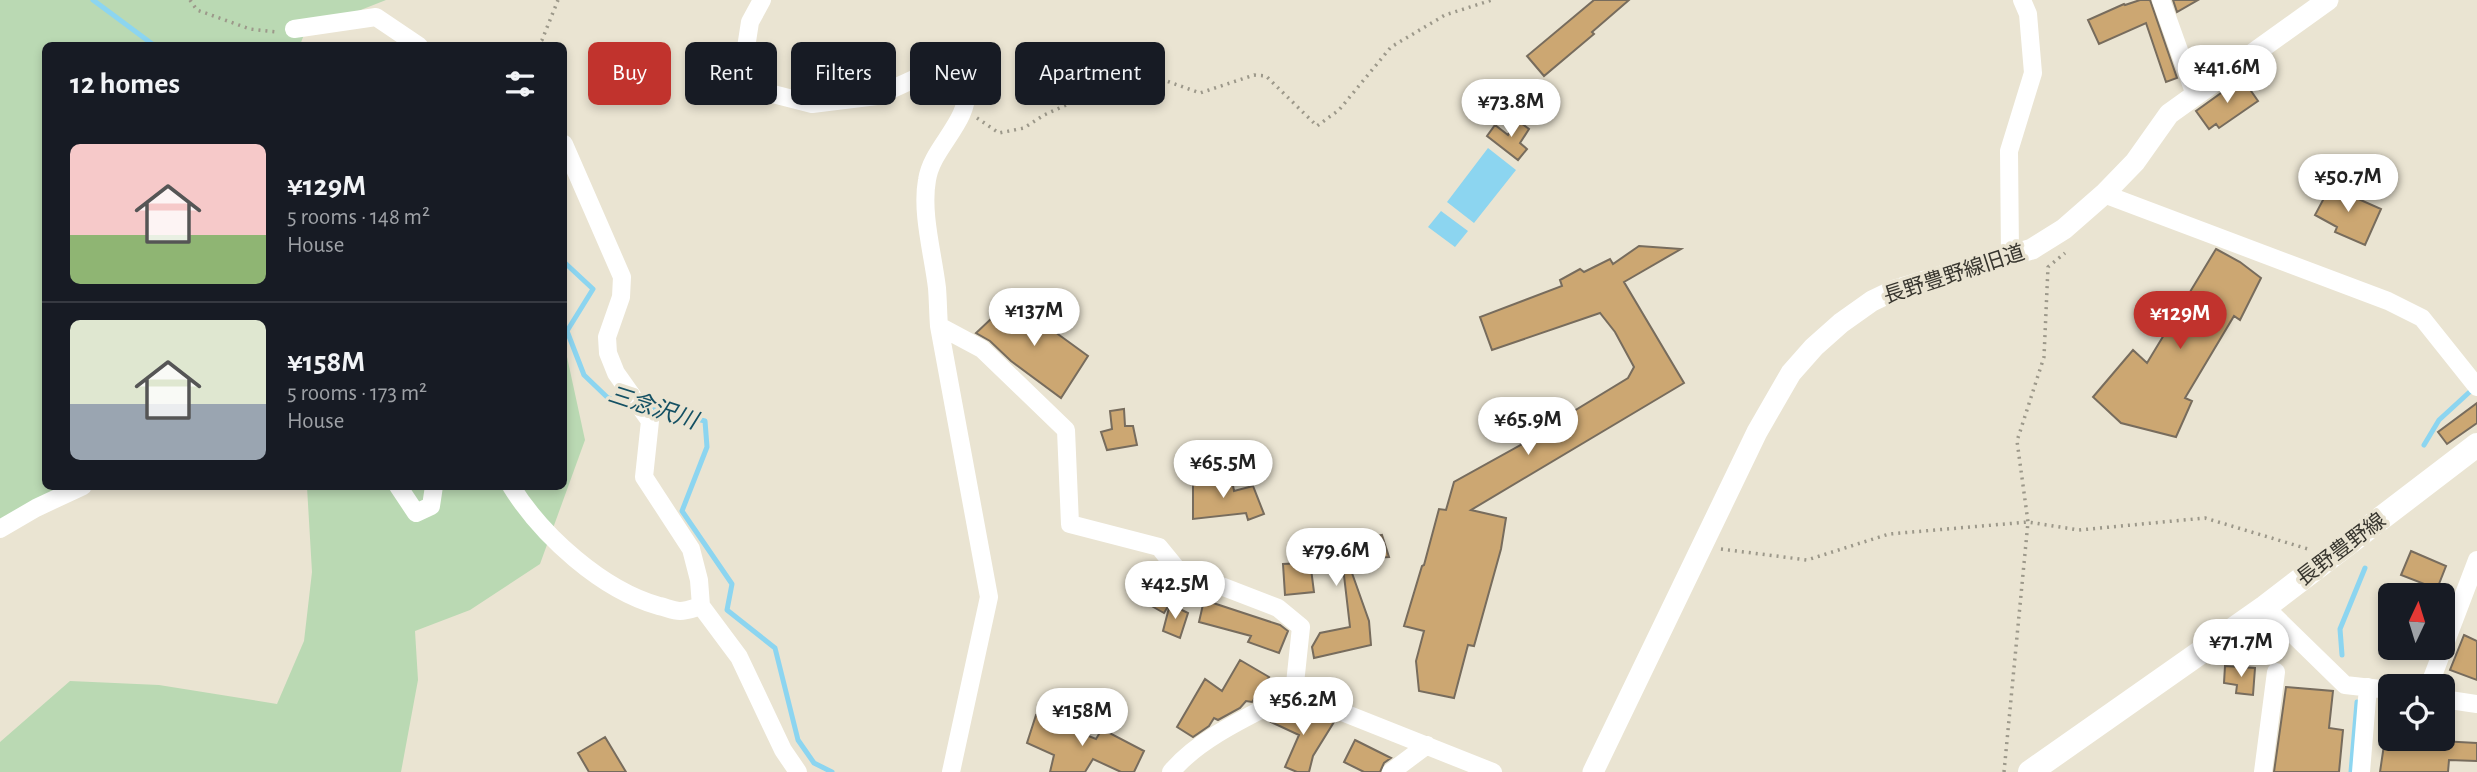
<!DOCTYPE html>
<html lang="en">
<head>
<meta charset="utf-8">
<style>
  :root { --surface:#171b24; --page:#242831; --text:#f1f3f6; --muted:#9ea1a6; --line:#363941; --accent:#c1332d }
  body { margin:0; font-family:"Alegreya Sans","Noto Sans JP",sans-serif; background:var(--page); color:var(--text); height:100vh; display:flex; flex-direction:column; font-size:26px; white-space:nowrap }
  * { box-sizing:border-box; margin:0 }
  p { font-size:23px; color:var(--muted) }
  .icon { flex:none; width:38px; height:38px; fill:none; stroke:currentColor; stroke-width:2; stroke-linecap:round; stroke-linejoin:round }
  .map { position:relative; flex:1; overflow:hidden }
  .drawer { position:absolute; left:42px; top:42px; width:525px; height:448px; display:flex; flex-direction:column; background:var(--surface); border-radius:10px; box-shadow:0 4px 10px #0003 }
  .drawer>* { flex:none }
  .hud { position:absolute; left:588px; top:42px; width:665px; height:63px; display:flex; gap:14px }
  .needle { width:46px; rotate:4deg }
  .fabs { position:absolute; left:2378px; top:583px; display:grid; gap:14px }
  .fabs a { display:grid; place-items:center; width:77px; height:77px; border-radius:10px; background:var(--surface); box-shadow:0 4px 10px #0003; font-size:35px }
  .price { position:absolute; translate:-50% -60px; padding:0 16px; border-radius:24px; background:#fff; color:#222; font-size:23px; line-height:46px; filter:drop-shadow(0 2px 4px #0008) }
  .price::after { content:''; position:absolute; left:50%; top:42px; width:21px; height:16px; margin-left:-10px; background:inherit; clip-path:polygon(0 0,100% 0,50% 100%) }
  .price.current { background:var(--accent); color:#fff }
  ul { padding:0; list-style:none }
  li { display:flex; align-items:center; gap:21px; height:175px; padding:0 28px }
  li+li { border-top:2px solid var(--line) }
  li span { display:grid; place-items:center; flex:none; width:196px; height:140px; border-radius:10px; color:#555 }
  li>.icon { margin-inline-start:auto }
  span .icon { width:84px; height:84px; fill:#fffc; stroke-width:1 }
  li b { font-size:30px }
  h2 { display:flex; justify-content:space-between; align-items:center; height:84px; padding:0 28px; font-size:30px }
  .chip { padding:0 24px; border-radius:10px; background:var(--surface); box-shadow:0 4px 10px #0003; font-size:24px; line-height:63px }
  .chip.current { background:var(--accent); color:#fff }
  .map>svg:first-child { display:block }
  .green { fill:#bad9b3 }
  .water { fill:#8cd5f0 }
  .lines { fill:none; stroke-linecap:round; stroke-linejoin:round }
  .stream { stroke:#8cd5f0; stroke-width:5 }
  .building { fill:#cca772; stroke:#776c5d; stroke-width:2 }
  .path { stroke:#9c988a; stroke-width:3.5; stroke-dasharray:2 5; stroke-linecap:butt }
  .minor { stroke:#fff; stroke-width:18 }
  .tertiary { stroke:#fff; stroke-width:21 }
  .secondary { stroke:#fff; stroke-width:24 }
  .labels { text-anchor:middle; stroke-width:7; stroke-linejoin:round; paint-order:stroke }
  .street-label { font-size:21px; fill:#38362f; stroke:#eae4d2 }
  .water-label { font-size:23px; font-style:italic; fill:#145063; stroke:#eae4d2 }
</style>
</head>
<body>
<div class="map">
<svg width="2477" height="772" viewBox="0 0 2477 772">
  <rect width="100%" height="100%" fill="#eae4d2"/>
  <path class="green" d="M0,0h386l-81,32 -5,13 -254,1v440l25,1 -71,48z
    M564,343l21,97 -45,124 -70,46 -55,21 3,49 -17,92h-401v-30l70,-61 89,4 118,19 27,-63 8,-69 -5,-85 257,-1z"/>
  <path class="water" d="M1488,148l28,22 -42,53 -27,-21z
    M1441,211l27,20 -13,16 -27,-20z"/>
  <g class="lines">
    <path class="stream" d="M93,0l62,46
      M564,262l29,27 -26,42 17,44 24,23 22,5
      M646,407l59,14 2,26 -25,64 50,73 -5,26 48,38 23,92 16,23 18,9
      M2424,445l15,-25 36,-33
      M2342,655l-2,-26 25,-61
      M2351,772l6,-70"/>
  </g>
  <path class="building" d="M1594,0h35l-37,32 2,2 -50,42 -17,-20z
    M2140,0h10l27,78 -11,4 -20,-59 -47,21 -11,-24 36,-16 1,1z
    M2173,0h25l-21,12z
    M2242,78l16,23 -39,27 -3,-4 -7,5 -13,-18z
    M1517,120l12,9 -9,14 7,6 -9,11 -31,-24 8,-11 13,10z
    M2332,183l16,9 -1,2 34,15 -16,36 -30,-13 2,-5 -22,-12z
    M1639,246l42,3 -57,33 60,101 -213,127 35,8 -5,31 -27,97 -6,-1 -14,53 -35,-7 -3,-30 8,-30 -20,-5 18,-60 2,-1 15,-56 7,1 8,-28 70,-39 -2,-5 17,-9 2,2 87,-53 6,-11 -19,-35 -15,-19 -108,37 -12,-33 82,-31 -2,-6 20,-11 4,3 26,-13 3,5z
    M2216,249l24,13 21,16 -21,42 -6,-4 -49,82 7,3 -16,36 -55,-14 -28,-26 40,-47 14,13z
    M1011,300l77,56 -27,42 -50,-37 -21,-20 -14,-8z
    M2477,403v20l-30,21 -9,-12z
    M1124,409l1,17h8l4,19 -30,5 -6,-18 11,-3 -2,-18z
    M1193,478l39,2 2,11 19,-5 11,28 -16,6 -2,-7 -53,6z
    M1382,535l7,22 -42,2 22,62 2,24 -57,13 -2,-11 8,-14 30,-6 -7,-60 -32,2 3,23 -29,3 -2,-31 20,-1v-22l61,-1v-2z
    M2411,551l35,15 -9,23 -36,-14z
    M1166,574l16,9 -18,30 -16,-9z
    M1204,600l76,25 8,6 -9,22 -31,-11 3,-6 -52,-14z
    M1170,604l18,9 -8,25 -17,-7z
    M2464,635l13,6v39l-27,-10z
    M1240,660l29,17 -17,25 -6,-1 -6,7 -22,12 -4,-2 -5,8 -16,11 -16,-10 28,-48 17,12z
    M2225,666l30,2 -2,27 -17,-2 1,-8 -13,-2z
    M2286,687l47,4 -4,37 14,2 -4,42h-65z
    M1291,708l43,14 -21,34 -4,16h-12l-12,-5 14,-32 -28,-13 4,-6z
    M1036,715l60,24 6,-10 42,22 -10,21h-13l-28,-13 -8,13h-35l4,-17 -27,-12z
    M605,737l21,35h-37l-11,-19z
    M2385,738l92,5v18l-28,-1 -1,12h-68z
    M1355,740l36,18 -7,5 -4,9h-16l-20,-10z"/>
  <g class="lines">
    <path class="path" d="M190,0l7,10 53,19 27,3
      M537,46l5,-6 16,-40
      M977,118l22,15 25,-5 20,-13 91,-41h12l53,19 54,-18 12,1 51,50 22,-16 52,-63 54,-32 47,-15
      M1721,549l86,11 82,-26 139,-12 51,8 126,-12 103,31
      M2004,772l24,-250 -11,-81 27,-84 4,-90 17,-14"/>
    <path class="minor" d="M762,0l-12,22 -7,45 9,15 17,11 43,11 65,-8 59,-27 30,17c5,36 -34,60 -39,94 -6,33 6,74 10,108 1,12 1,25 2,38l50,271 -38,175
      M2161,0l34,95
      M294,29l82,-12 43,29
      M564,144l58,133 -1,20 -14,40 1,16 8,20 34,48 -6,56 47,72 8,31 2,26 38,51 44,93 15,22
      M2104,194l284,107 34,17 55,69
      M2010,254l-1,-103 24,-78 -5,-59 -6,-14
      M939,326l43,23 84,81 4,94 89,23 18,22 101,39 23,19 -7,66
      M398,486l18,27 15,-7 3,-20
      M511,486c31,50 91,104 148,120 6,1 14,5 21,5 7,0 14,-3 21,-5
      M0,529l36,-21 47,-22
      M2265,607l80,78 45,5
      M2429,686l48,-126
      M2443,699l34,5
      M1171,772c29,-35 83,-58 123,-79l199,79
      M1391,772l36,-27
      M2263,772l13,-100
      M2361,772l7,-85"/>
    <path class="tertiary" d="M1593,772l164,-340 34,-59 23,-26 27,-24 31,-22 23,-11 137,-41 32,-20 40,-35 31,-32 34,-48 159,-114"/>
    <path class="secondary" d="M2030,772l235,-165 212,-162"/>
  </g>
  <g class="labels">
    <g class="street-label">
      <text transform="translate(1954 274) rotate(-18)" y="7">長野豊野線旧道</text>
      <text transform="translate(2341 549) rotate(-37)" y="7">長野豊野線</text>
    </g>
    <g class="water-label">
      <text transform="translate(653 407) rotate(18)" y="8">三念沢川</text>
    </g>
  </g>
</svg>
<div class="fabs">
<a><svg class="needle" viewBox="-14 -14 28 28"><path d="M0-13l5 13h-10z" fill="#e53935"/><path d="M0 13l5-13h-10z" fill="#9ea1a6"/></svg></a>
<a><svg class="icon" aria-label="locate" viewBox="0 0 24 24"><circle cx="12" cy="12" r="6"/><path d="M12 2v4M12 18v4M2 12h4M18 12h4"/></svg></a>
</div>
<b class="price" style="left:2227px;top:105px">¥41.6M</b>
<b class="price" style="left:1511px;top:139px">¥73.8M</b>
<b class="price" style="left:2348px;top:214px">¥50.7M</b>
<b class="price" style="left:1034px;top:348px">¥137M</b>
<b class="price current" style="left:2180px;top:351px">¥129M</b>
<b class="price" style="left:1528px;top:457px">¥65.9M</b>
<b class="price" style="left:1223px;top:500px">¥65.5M</b>
<b class="price" style="left:1336px;top:588px">¥79.6M</b>
<b class="price" style="left:1175px;top:621px">¥42.5M</b>
<b class="price" style="left:2241px;top:679px">¥71.7M</b>
<b class="price" style="left:1303px;top:737px">¥56.2M</b>
<b class="price" style="left:1082px;top:748px">¥158M</b>
<div class="hud">
<a class="chip current">Buy</a>
<a class="chip">Rent</a>
<a class="chip">Filters</a>
<a class="chip">New</a>
<a class="chip">Apartment</a>
</div>
<section class="drawer">
<h2>12 homes<svg class="icon" aria-label="filters" viewBox="0 0 24 24"><path d="M4 7h16M4 17h16"/><circle cx="9" cy="7" r="2"/><circle cx="15" cy="17" r="2"/></svg></h2>
<ul>
<li><span style="background:linear-gradient(#f6c9c9 65%,#8fb573 0)"><svg class="icon" aria-label="home" viewBox="0 0 24 24"><path d="M3 11l9-7 9 7M6 9v11h12V9"/></svg></span><div><b>¥129M</b><p>5 rooms · 148 m²</p><p>House</p></div></li>
<li><span style="background:linear-gradient(#dfe7d0 60%,#9aa5b1 0)"><svg class="icon" aria-label="home" viewBox="0 0 24 24"><path d="M3 11l9-7 9 7M6 9v11h12V9"/></svg></span><div><b>¥158M</b><p>5 rooms · 173 m²</p><p>House</p></div></li>
</ul>
</section>
</div>
</body>
</html>
